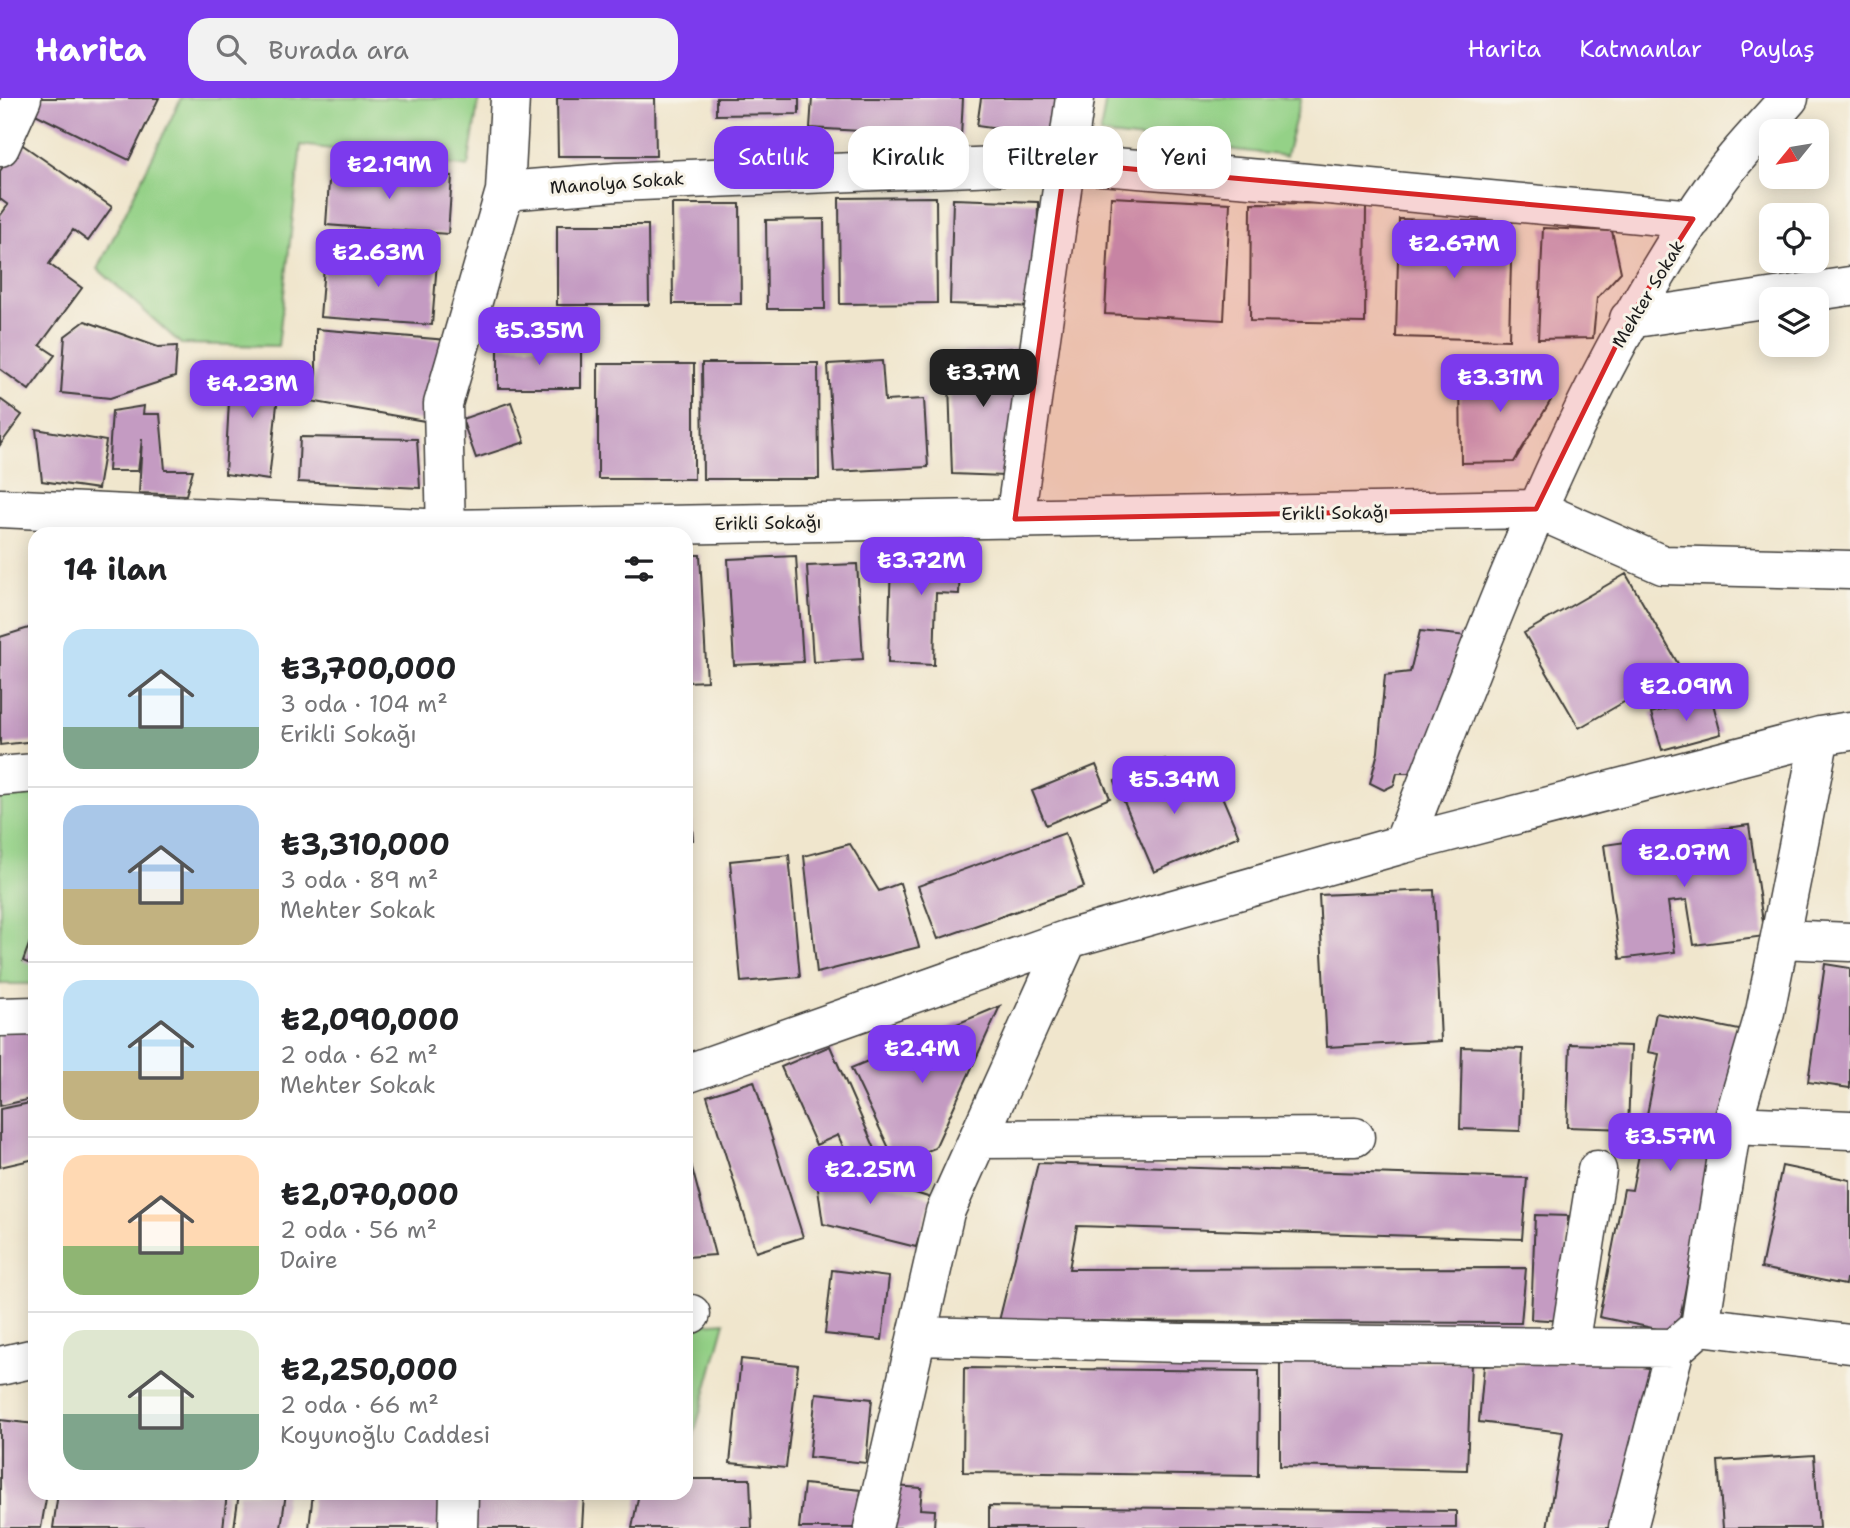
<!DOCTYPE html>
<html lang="tr">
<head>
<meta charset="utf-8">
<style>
  :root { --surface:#fff; --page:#f2f2f2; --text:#202124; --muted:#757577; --line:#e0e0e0; --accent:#7c3aed }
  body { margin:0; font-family:"Shantell Sans",sans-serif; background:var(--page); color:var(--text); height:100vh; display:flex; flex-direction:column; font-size:26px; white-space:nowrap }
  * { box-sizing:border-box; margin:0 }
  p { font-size:23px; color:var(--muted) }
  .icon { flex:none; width:38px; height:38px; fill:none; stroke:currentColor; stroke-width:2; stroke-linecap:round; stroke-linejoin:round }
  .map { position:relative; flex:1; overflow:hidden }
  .sheet { position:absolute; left:28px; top:429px; width:665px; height:973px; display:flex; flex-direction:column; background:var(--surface); border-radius:21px; box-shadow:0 4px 18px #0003 }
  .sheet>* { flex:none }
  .banner { position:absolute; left:714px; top:28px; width:665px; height:63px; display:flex; gap:14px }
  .needle { width:46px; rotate:240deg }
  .tools { position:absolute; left:1759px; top:21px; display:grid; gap:14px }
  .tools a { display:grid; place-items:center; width:70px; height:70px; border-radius:14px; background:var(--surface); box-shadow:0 4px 18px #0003; font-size:35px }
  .price { position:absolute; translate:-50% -60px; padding:0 16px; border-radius:14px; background:var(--accent); color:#fff; font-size:23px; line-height:46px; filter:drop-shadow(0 2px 4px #0008) }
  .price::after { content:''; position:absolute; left:50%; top:42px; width:21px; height:16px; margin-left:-10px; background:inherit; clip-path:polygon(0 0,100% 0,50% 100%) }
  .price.on { background:#222; color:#fff }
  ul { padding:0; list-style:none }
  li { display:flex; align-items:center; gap:21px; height:175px; padding:0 35px }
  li+li { border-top:2px solid var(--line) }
  li span { display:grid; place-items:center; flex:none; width:196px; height:140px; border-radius:21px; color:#555 }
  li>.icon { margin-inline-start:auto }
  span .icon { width:84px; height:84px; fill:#fffc; stroke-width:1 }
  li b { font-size:30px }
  h2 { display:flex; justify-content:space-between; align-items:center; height:84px; padding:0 35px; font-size:30px }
  .pill { padding:0 24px; border-radius:21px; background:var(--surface); box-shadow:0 4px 18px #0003; font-size:24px; line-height:63px }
  .pill.on { background:var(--accent); color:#fff }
  header { display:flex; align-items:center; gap:42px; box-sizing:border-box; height:98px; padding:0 35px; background:var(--accent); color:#fff }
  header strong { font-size:33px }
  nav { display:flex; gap:38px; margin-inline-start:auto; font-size:24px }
  .search { width:490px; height:63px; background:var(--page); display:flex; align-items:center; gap:18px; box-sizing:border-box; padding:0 24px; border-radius:21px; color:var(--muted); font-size:26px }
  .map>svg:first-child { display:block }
  .green { fill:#94d187; stroke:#587652; stroke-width:2 }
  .building { fill:#c49bc2 }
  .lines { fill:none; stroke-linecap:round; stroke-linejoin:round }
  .minor-casing { stroke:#3c3a37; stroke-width:41 }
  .minor { stroke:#fff; stroke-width:38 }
  .marked { fill:#d62828; fill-opacity:0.2; stroke:#d62828; stroke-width:5; stroke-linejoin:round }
  .labels { text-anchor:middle; stroke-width:6; stroke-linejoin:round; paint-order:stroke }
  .street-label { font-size:18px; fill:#1c1c1c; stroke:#f7f3e8 }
</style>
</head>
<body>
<header>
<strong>Harita</strong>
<div class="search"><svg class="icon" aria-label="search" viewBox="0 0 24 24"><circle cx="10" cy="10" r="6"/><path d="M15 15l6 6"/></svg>Burada ara</div>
<nav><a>Harita</a><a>Katmanlar</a><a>Paylaş</a></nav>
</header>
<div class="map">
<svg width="1850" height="1430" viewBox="0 0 1850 1430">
  <rect width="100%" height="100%" fill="#f7f3e8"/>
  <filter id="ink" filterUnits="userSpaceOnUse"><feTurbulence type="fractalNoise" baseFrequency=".0143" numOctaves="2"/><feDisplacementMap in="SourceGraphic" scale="14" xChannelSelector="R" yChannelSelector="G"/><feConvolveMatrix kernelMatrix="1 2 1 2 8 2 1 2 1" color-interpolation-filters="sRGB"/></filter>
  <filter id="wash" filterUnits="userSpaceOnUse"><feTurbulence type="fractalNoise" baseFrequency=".00686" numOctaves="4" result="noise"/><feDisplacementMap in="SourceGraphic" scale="28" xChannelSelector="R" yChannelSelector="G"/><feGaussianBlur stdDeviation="1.57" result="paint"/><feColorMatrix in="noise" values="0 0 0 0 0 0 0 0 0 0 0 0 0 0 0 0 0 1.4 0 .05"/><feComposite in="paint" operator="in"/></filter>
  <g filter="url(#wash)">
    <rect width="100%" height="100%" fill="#f0e6cd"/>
    <path class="green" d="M181,0h298l-11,69 -167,-22 -23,201 -97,-2 -83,-75z
      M1106,0h195l-15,58 -186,-22z
      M35,663v223h-35v-219z
      M725,1224l-38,138h-1v-135z"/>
    <g id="blocks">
      <path class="building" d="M35,0h124l-30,62 -100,-49z
        M557,0h98l1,58h-98z
        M716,0h83v16l-83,1z
        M812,0h151l-2,39 -151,-9z
        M981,0h79l-5,39 -78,-11z
        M20,45l92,64 -24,34 -15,-11 -24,34 33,24 -42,57 15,10 -26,35 -29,-21v-153l8,-11 -8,-6v-28z
        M330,69l122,9 -4,58 -122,-9z
        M936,99l1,106 -97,1 -1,-106z
        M1111,99l119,6 -6,117 -119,-6z
        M953,101l85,3 -2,105 -86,-3z
        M1251,105l115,1 -1,119 -115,-2z
        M672,106h68l1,100h-68z
        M824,121l1,90h-58l-1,-89z
        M1399,121l113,3 -3,118 -113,-3z
        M557,127h91l1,80h-92z
        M1543,130l69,3 9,41 -24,26 -4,40 -55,1z
        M325,156l112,8 -5,63 -112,-8z
        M85,223l73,26 19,-1 -2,31 -65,21 -49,-5 4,-57z
        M316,231l131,11 -22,81 -115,-20 6,-28z
        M498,248h83v42h-83z
        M1024,249l-19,129 -53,-2 -4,-121z
        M882,263l3,40 39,-2 4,68 -94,5 -6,-108z
        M702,265h116l1,116h-116z
        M598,266h96v115h-96z
        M231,267l50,1 -12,114 -44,-6z
        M1460,276h89l2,26 -37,62 -53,1z
        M0,301l22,16 -22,30z
        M511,304l14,40 -49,16 -14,-39z
        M144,308l-1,8h17l5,56h28l-7,25 -47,-2 3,-54 -4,32h-30l4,-60z
        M36,331l70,12 -8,48 -56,-8z
        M300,339l117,2 3,49 -122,-6z
        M914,437l47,1 -2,58 -23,-1 -2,72 -46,-2 3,-103 22,1z
        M686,457h14l7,126 -21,1z
        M796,458l7,106 -69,3 -6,-106z
        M857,466l6,95 -50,3 -6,-96z
        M1626,476l55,95 -102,59 -55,-95z
        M35,528v115l-35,4v-108z
        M1420,533l48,5 -43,137h-28l-3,12 -10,5 -14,-7 8,-31 7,-77 25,-3z
        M1711,598l10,38 -59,16 -11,-37z
        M1165,661l15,36 35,-15 24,56 -85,36 -39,-91z
        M1096,667l14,33 -64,27 -14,-34z
        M686,686h2l5,56h-7z
        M1749,727l16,111 -71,9 -7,-45 -19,2 7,50 -55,7 -16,-114z
        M1065,735l19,54 -146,52 -20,-53z
        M850,746l29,47 21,-8 19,64 -102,26 -13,-117z
        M789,757l11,122 -59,5 -11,-121z
        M1434,792l7,151 -114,6 -8,-152z
        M35,830v38l-12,-5z
        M1825,866l25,4v120l-42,-6z
        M1000,908l-65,142 -39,15 -45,-95z
        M1656,915l88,18 -42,173 -25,129 -78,-16 25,-128 8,1 27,-136 -11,-2z
        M35,928v72l-35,8v-73z
        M1570,946l61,2 -3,83 -61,-2z
        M830,948l46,105 -26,11 -12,-27 -22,10 -35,-78z
        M1462,949l61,2 -3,82 -60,-2z
        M754,983l49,156 -47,15 -49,-156z
        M35,1004v57l-35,8v-58z
        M686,1051h1l28,106 -29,2z
        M814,1063l117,37 -15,49 -93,-23z
        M1038,1065l489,15 -5,61 -445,-13 -8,43 457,-1 -5,55 -522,-2z
        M1782,1068l68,14v99h-4l-1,6 -84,-17z
        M1535,1117l33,1 -4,105 -33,-2z
        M832,1172l57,7 -7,63 -57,-6z
        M741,1261l57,6 -12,103 -56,-5z
        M1597,1261l63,11 -39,158h-74l16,-96 -84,-10 5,-56z
        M1280,1263l191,1 -4,108 -187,-4z
        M964,1270l295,3 -1,105 -295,-4z
        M816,1295l56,6 -6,64 -57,-6z
        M0,1322l35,4v69h12l-6,35h-41z
        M1814,1357l5,73h-96l-5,-67z
        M686,1381h64l2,49h-120l7,-35h47z
        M804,1386l57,6 -5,38h-57z
        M893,1388l29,2 -2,21 15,1 -1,18h-44z
        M58,1395h169l-4,35h-170z
        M239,1395h47l-5,35h-47z
        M313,1395h127l-1,35h-130z
        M469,1395h115l-2,35h-115z
        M989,1408l467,5v17h-467z"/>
    </g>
  </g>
  <g filter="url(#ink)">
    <use href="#blocks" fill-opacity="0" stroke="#3c3a37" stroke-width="2"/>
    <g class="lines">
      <g class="minor-casing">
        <path id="minor" d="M0,49l22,-49
          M505,93l112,-9 448,-19 221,18 407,38
          M1629,221l221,-33
          M0,410l446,21 1090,-20 127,56 187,5
          M1015,421l60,-421
          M446,436l-3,-130 62,-213 5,-93
          M0,678l35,-3
          M1403,746c90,-227 171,-461 314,-662 21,-30 48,-56 72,-84
          M1780,841l70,3
          M0,919l35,-1
          M686,976l382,-135 335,-95 417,-108 30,-5
          M1732,1027l118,5
          M978,1041l377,-2
          M686,1216h5
          M1700,1228l150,18
          M917,1238l266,7 492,5
          M1569,1248l28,-176
          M0,1268l35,-8
          M458,1430l1,-35
          M873,1430l72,-316 123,-273
          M1628,1430l47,-180 25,-22 32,-201 33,-113 55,-276"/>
      </g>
      <use href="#minor" class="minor"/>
    </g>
  </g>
  <path class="marked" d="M1065,65l628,56 -64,100 -93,190 -521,10z"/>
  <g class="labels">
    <g class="street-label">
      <text transform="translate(617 85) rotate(-4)" y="6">Manolya Sokak</text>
      <text transform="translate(1648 196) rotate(-59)" y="6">Mehter Sokak</text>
      <text transform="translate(1335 415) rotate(-1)" y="6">Erikli Sokağı</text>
      <text transform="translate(768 425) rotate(-1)" y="6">Erikli Sokağı</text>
    </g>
  </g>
</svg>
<div class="tools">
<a><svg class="needle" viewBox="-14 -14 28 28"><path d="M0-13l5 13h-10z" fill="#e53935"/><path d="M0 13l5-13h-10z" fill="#757577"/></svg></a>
<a><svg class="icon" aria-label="locate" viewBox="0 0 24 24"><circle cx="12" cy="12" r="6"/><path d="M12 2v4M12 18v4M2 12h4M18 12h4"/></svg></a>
<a><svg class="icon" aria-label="layers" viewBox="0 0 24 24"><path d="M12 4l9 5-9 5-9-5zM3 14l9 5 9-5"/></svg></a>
</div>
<b class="price" style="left:389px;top:103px">₺2.19M</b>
<b class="price" style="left:1454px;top:182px">₺2.67M</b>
<b class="price" style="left:378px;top:191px">₺2.63M</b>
<b class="price" style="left:539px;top:269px">₺5.35M</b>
<b class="price on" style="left:983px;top:311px">₺3.7M</b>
<b class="price" style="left:1500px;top:316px">₺3.31M</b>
<b class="price" style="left:252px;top:322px">₺4.23M</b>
<b class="price" style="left:921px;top:499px">₺3.72M</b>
<b class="price" style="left:1686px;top:625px">₺2.09M</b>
<b class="price" style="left:1174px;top:718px">₺5.34M</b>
<b class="price" style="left:1684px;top:791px">₺2.07M</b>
<b class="price" style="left:922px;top:987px">₺2.4M</b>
<b class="price" style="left:1670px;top:1075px">₺3.57M</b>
<b class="price" style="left:870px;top:1108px">₺2.25M</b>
<div class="banner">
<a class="pill on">Satılık</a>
<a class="pill">Kiralık</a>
<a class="pill">Filtreler</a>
<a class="pill">Yeni</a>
</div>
<section class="sheet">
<h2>14 ilan<svg class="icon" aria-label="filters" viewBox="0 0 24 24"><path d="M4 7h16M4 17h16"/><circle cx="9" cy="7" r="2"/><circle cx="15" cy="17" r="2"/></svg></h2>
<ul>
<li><span style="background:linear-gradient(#bfe0f5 70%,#7fa58c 0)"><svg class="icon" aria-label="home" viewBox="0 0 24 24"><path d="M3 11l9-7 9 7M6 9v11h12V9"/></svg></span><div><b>₺3,700,000</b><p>3 oda · 104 m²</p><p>Erikli Sokağı</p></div></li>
<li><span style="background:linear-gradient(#a9c7e8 60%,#c2b280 0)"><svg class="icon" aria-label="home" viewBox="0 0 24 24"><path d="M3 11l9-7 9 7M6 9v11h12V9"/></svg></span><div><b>₺3,310,000</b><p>3 oda · 89 m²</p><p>Mehter Sokak</p></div></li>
<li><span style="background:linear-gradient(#bfe0f5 65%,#c2b280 0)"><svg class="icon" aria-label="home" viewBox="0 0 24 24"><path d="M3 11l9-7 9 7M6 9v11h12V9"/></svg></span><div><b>₺2,090,000</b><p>2 oda · 62 m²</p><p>Mehter Sokak</p></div></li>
<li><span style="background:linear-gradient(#ffd9b3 65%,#8fb573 0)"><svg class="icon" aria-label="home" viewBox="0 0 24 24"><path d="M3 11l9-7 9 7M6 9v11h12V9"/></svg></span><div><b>₺2,070,000</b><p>2 oda · 56 m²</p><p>Daire</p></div></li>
<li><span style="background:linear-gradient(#dfe7d0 60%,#7fa58c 0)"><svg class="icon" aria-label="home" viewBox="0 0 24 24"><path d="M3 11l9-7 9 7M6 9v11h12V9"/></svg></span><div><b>₺2,250,000</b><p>2 oda · 66 m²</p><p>Koyunoğlu Caddesi</p></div></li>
</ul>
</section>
</div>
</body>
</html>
